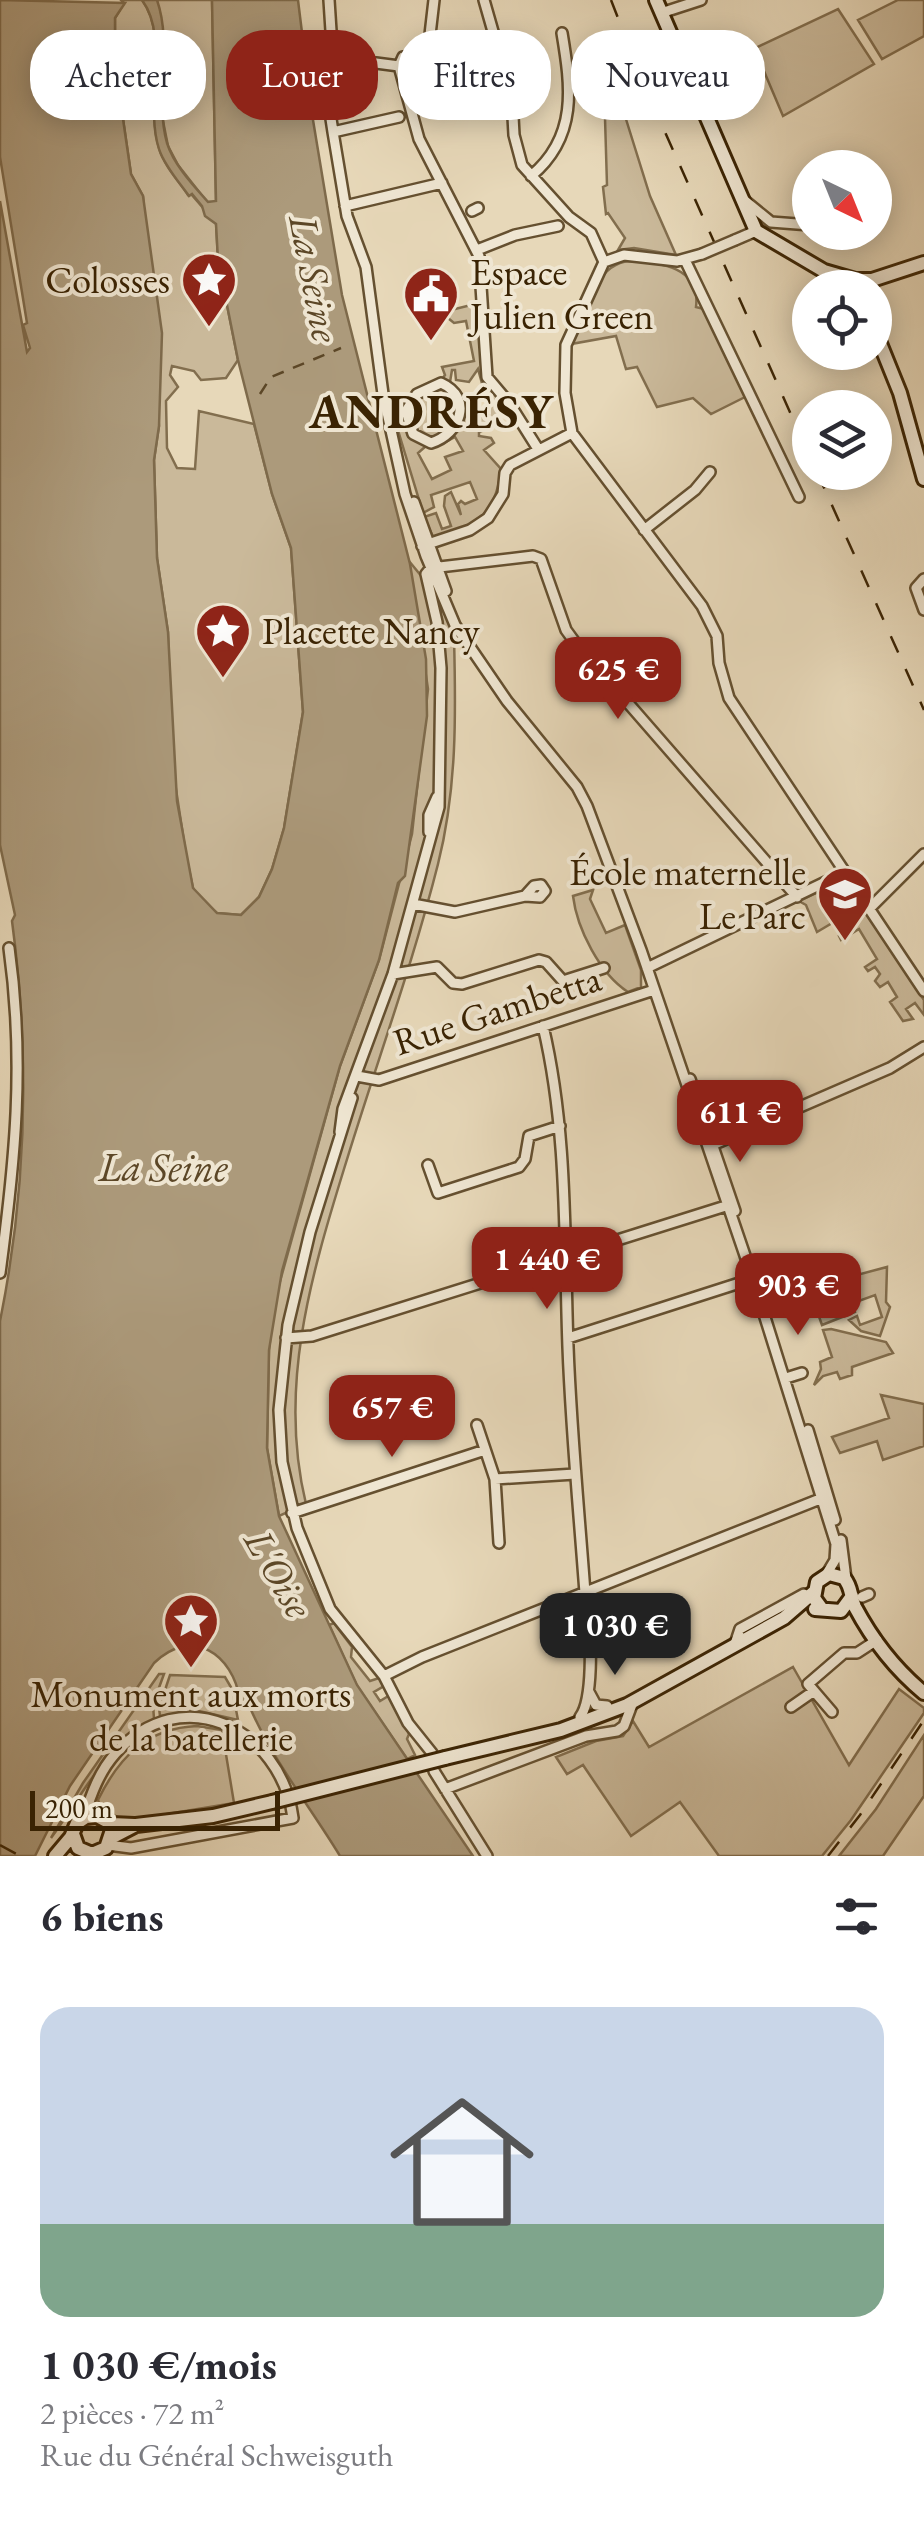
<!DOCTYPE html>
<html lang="fr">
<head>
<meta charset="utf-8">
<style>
  :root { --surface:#fff; --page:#f7f7f7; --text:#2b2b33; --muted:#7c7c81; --accent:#8f2418 }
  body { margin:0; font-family:"EB Garamond",serif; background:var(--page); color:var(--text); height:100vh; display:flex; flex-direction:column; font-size:38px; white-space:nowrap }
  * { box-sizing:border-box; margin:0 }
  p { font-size:32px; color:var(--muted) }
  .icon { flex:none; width:55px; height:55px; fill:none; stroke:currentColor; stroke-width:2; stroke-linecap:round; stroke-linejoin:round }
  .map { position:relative; height:1856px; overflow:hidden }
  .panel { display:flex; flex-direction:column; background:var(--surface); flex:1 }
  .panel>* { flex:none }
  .top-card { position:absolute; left:30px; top:30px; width:865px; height:90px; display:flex; gap:20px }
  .needle { width:65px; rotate:137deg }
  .buttons { position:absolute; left:792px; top:150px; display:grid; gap:20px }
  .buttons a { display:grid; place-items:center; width:100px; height:100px; border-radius:50%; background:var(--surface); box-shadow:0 5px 25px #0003; font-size:50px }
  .scale { position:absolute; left:30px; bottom:25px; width:250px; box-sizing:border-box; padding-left:10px; border:5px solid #3a2303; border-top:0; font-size:28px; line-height:35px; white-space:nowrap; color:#3a2303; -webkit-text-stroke:8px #efe6d2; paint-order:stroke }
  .price { position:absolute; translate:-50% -85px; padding:0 22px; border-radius:20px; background:var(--accent); color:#fff; font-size:32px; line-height:65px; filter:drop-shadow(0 2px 5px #0008) }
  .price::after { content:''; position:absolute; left:50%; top:60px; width:30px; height:22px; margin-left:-15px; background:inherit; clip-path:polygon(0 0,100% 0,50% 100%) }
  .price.on { background:#222; color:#fff }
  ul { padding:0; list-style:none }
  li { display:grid; align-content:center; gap:20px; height:530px; padding:0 40px }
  li span { display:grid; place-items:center; height:310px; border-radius:30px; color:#555 }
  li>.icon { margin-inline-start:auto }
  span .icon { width:180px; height:180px; fill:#fffc; stroke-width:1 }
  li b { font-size:42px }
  h2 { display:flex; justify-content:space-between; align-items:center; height:120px; padding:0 40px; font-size:42px }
  .chip { padding:0 35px; border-radius:40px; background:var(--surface); box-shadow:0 5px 25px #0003; font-size:35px; line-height:90px }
  .chip.on { background:var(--accent); color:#fff }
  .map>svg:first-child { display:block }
  .green { fill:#cab99a; stroke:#826e4e; stroke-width:2.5 }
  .water { fill:#ac9a7b; stroke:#7e6a4b; stroke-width:2.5 }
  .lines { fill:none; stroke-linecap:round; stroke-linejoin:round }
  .ferry { stroke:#5c4727; stroke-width:2.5; stroke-dasharray:12 10; stroke-linecap:butt }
  .street-casing { stroke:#655030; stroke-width:14 }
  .secondary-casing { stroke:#3a2303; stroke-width:18 }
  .street { stroke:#efe6d2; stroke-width:9 }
  .secondary { stroke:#efe6d2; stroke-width:12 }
  .rail { stroke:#3a2303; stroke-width:2.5; stroke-dasharray:18 18; stroke-linecap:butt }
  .street-bridge-casing { stroke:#655030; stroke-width:14; stroke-linecap:butt }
  .secondary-bridge-casing { stroke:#3a2303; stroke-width:18; stroke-linecap:butt }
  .street-bridge { stroke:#efe6d2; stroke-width:9 }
  .secondary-bridge { stroke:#efe6d2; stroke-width:12 }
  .labels { text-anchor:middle; stroke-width:8; stroke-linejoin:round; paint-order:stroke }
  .poi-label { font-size:38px; fill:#3a2303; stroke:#efe6d2; text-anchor:start }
  .street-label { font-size:38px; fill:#3a2303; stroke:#efe6d2 }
  .water-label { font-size:40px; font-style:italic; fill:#5c4727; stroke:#efe6d2 }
  .district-label { font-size:48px; font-weight:bold; letter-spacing:2.5px; fill:#3a2303; stroke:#efe6d2 }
</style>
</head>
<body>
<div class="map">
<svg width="924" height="1856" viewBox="0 0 924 1856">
  <rect width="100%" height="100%" fill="#e7d8b9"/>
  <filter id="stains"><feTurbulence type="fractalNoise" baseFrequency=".002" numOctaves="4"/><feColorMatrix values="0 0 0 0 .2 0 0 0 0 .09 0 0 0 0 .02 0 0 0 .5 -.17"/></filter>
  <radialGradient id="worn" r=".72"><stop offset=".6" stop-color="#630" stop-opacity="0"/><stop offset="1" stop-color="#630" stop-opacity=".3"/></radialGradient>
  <path class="green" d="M121,0h21c28,37 3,104 17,148 5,17 20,33 29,47l3,-1 25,29 2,37 20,100 -12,18 -25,2 -7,-9 -22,-5 -2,9 8,12 -12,14 1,47 10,20 18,1 4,-58 55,13 18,70 19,54 12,164 -19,116 -12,41 -13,28 -18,18 -24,-2 -18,-15 -6,-10 -7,-33 -14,-92 -4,-131 -11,-74 -3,-98 5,-34 -16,-230 -12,-22 -16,-110v-46l9,-15z
    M157,0h55l4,202h-9l-29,-37 -10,-19 -6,-30 2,-43z
    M898,0h26v36l-42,23 -24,-39z
    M838,9l36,55 -91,52 -25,-59 -8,2 -3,-7z
    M625,116l25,80 26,59 -42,-7 -16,2 7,-12 -17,-25 -2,1 -3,-27 4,-2 -2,-67z
    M629,261c31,1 72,6 67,46l8,2c15,32 29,56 43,87l-36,18 -18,-16 -36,9 -20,-40 -11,2 -10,-33 -45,8c12,-28 23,-80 58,-83z
    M479,303l3,64 24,36 -11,23 -16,6v4l12,2 3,5 -10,7 17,19c-5,48 -25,54 -67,70l-10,-22 12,-4 6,16 9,-3 -7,-20 1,-10 6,-4 10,23 -3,-11 3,-3 4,3 12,-5 -7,-17 -39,13 3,12 -11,6 -26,-86 9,-1 7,11 13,9 -8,7 14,26 19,-9 -6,-13 18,-6 -8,-14 -11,6 -1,-3 21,-23 25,-8 -11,-40 -9,13 -13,-2 -1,-10h-3l-2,12 -8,-3 3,-4 -3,-8 32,-6 -8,-40 -12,2 -6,-5 -1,-7z
    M442,387l5,1 11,16 -2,19 -26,18 -14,-8 -7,-17 9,-20z
    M409,561l31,38 17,35 -3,3c2,77 3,152 -16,227 -26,103 -63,203 -94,305 -34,110 -66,220 -38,335l-27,12 -12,-68 2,-98 5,-47 66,-237 39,-106 33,-126 16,-145z
    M839,882l11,7 74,111v15l-9,-12 -9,6 7,10 -10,2 -13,-19 7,-5 -9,-15 -8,5 -5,-6 5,-7 -5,-7 -7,4 -3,-4 12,-8 -18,-30 -18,11 -2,-4 12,-7 -3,-7 -10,6 -4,-6 -17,10 -11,-27 -7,-4z
    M593,890l-3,9 16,34 19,-8 16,45v17l-13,5c-28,-18 -51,-63 -55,-96z
    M887,1267l-1,35 4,5 -10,29 -19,-5 -12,-11 8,-4 3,9 22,-8 -7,-22 -22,8 2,9 -33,13 -11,-31 -23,8 -3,-8z
    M831,1329l55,13 7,11 -41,14v8l-12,4 -3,-7 -14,4 -9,9 7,-16 -1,-7 12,-5 -9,-27z
    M881,1395l43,9v42l-41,14 -6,-19 -37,12 -8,-16 57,-19z
    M334,1623l18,24 -1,10 19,24 9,-3 5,8 -10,6 6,9 10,-6 19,39 -2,5 8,16 -8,4 -50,-73 -28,-61z
    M793,1667l56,98 50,-76 25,19v5l-73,107 -29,36h-103l-39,-54 -49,34 -48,-71 -16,9 -11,-17 40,-16 27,-5 10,-15 16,26z
    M159,1674h5l-11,30 1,15c-49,26 -71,76 -103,119l32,-55z
    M170,1675l55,2 7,12 6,31 -39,-9 -39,5 -1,-8z
    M197,1726l25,4 12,73 -109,18 -24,-13 -3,-8c21,-43 49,-72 99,-74z
    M924,1735v61l-41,60h-44l37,-47z"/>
  <path class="water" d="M0,0l125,3 -10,15v46l16,110 12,22 19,137 -3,93 -5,34 3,98 11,74 9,169 16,87 24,25 24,2 18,-18 13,-28 12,-41 19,-116 -12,-164 -19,-54 -34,-134 -20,-100 -2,-36 -11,-8 -3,-10 -10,-12 -3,2c-10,-14 -25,-31 -30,-47 -15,-45 11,-112 -17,-149h15c16,46 -3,96 10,143 7,22 26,42 41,59l8,-1 -4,-201h86l14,114 30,181 68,269 16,95 1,57 -22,160 -7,7 -19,77 -39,106 -58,205 -13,79 -2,98 12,68 78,169 116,171h-133c-31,-51 -69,-98 -92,-153l-8,-3c-7,-46 -48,-74 -86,-37l-84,123 -35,70h-35v-535c27,-133 30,-265 12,-400l3,-6 -15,-70v-644l27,151 3,-4 -7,-23 4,-2 -27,-166z"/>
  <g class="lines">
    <path class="ferry" d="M260,394l11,-17 70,-29"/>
    <g class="street-casing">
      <path id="street" d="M329,0l2,31 -5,55 7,46 14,84 19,51 17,127 22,100 21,62 29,69 52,76 70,86 10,19 54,144 112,329 83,265 -1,16 -9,15
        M484,0l28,98 2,37 8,30 47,52 22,16 13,29
        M661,13l40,-13
        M328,65l48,-2 23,3
        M399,66l20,73 60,117 8,121 22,26 29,46
        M399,66l4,-9 21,-2 4,-3 6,-52
        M333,132l66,-15
        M531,176c47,-39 40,-89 31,-143
        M744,200l27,22 39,3
        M345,206l97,-23
        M472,211l6,-3
        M735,240l21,-9
        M477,250l38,-15 43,-9
        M685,260l114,237
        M441,383c33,15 19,51 -10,60l-18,-9 -7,-23 11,-17z
        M572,433l130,173 15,30 2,27 10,35 195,293
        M414,502l32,89
        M644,530l51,-40 15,-18
        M422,546l48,-16 18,-12 15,-24 2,-21 5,-8 62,-32 -7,-40 1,-48 38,-83 20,-7 53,6 25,-7
        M924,579l-8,9 8,22
        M429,832v-17l8,-18
        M413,904l42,8 70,-16 15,1 5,-6 -4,-6 -7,1 -9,10
        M869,909l55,-55
        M647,968l197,-95
        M393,974l44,-7 16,16 9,1 77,-24 7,2 17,19 41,-13
        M543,1026c25,106 21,213 25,321 3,82 11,164 17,246
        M357,1076l22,4 275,-90
        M690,1079l45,132
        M352,1098l-42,134 -22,93 -9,85 3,52 15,66 33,81 54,67 24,47 24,30
        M340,1132l3,-23 50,-135 46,-167 2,-139 -4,-46 -11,-48 5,-6 102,-12 8,3 25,71 8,11 223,256
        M710,1146l180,-78 34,-21
        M428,1165l10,28 81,-26 6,-8 4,-23 31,-10
        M0,1273c15,-112 25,-211 9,-325
        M286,1338l26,-2 420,-132
        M568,1338l187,-60
        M786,1378l16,-5
        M477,1425l18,54 80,-5
        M808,1430l27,90
        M495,1479l4,64
        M292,1513l193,-63
        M841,1540l5,39
        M862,1597l7,-3
        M735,1644l5,-15 64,-35
        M384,1676l38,-19 403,-160
        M589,1692l7,13 11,1
        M791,1707l23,-16
        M832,1712l-24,-28 36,-31h13l20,-13
        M580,1717c16,-21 9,-97 8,-125
        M434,1771l53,85
        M445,1789l141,-53 31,-5 7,-5 9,-24
        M84,1817c7,-22 15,-45 31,-63 66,-75 166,-26 178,64l-162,30 -23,-3"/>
    </g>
    <g class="secondary-casing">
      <path id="secondary" d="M656,0l100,231 68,40 31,9h17l52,-17
        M875,331l25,62 24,86
        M815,1609l26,2 11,-15
        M822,1609l-8,-11 3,-16 12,-8 15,4c8,9 6,18 11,29 17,32 41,63 69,86
        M445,1758l116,-28 66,-25 157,-87 30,-26
        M73,1834l5,14 14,6 14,-6 5,-15
        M111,1838l25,-13 77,-9 59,-14
        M55,1856l16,-19 6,-14 9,-6 11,-1 15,8 22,1"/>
    </g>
    <use href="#street" class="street"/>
    <use href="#secondary" class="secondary"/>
    <path class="rail" d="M611,0l33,85 166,372
      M817,472l107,238
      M0,1845l20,11
      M828,1856l32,-41 64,-95"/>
    <g class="street-bridge-casing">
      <path id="street-bridge" d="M702,254l33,-14"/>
    </g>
    <g class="secondary-bridge-casing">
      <path id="secondary-bridge" d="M272,1802l173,-44"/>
    </g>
    <use href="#street-bridge" class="street-bridge"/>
    <use href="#secondary-bridge" class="secondary-bridge"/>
  </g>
  <defs>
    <g id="sight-pin" transform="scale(2.875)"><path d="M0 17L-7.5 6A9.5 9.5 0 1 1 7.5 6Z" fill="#8f2418" stroke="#efe6d2"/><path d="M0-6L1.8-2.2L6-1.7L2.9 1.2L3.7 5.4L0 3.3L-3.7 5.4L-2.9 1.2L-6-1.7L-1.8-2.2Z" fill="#fff"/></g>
    <g id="civic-pin" transform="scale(2.875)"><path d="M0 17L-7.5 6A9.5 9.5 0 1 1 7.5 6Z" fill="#8f2418" stroke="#efe6d2"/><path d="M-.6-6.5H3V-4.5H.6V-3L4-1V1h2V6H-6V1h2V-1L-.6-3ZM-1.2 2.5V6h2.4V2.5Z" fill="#fff"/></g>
    <g id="school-pin" transform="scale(2.875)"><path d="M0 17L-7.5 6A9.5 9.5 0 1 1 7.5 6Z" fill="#8f2418" stroke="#efe6d2"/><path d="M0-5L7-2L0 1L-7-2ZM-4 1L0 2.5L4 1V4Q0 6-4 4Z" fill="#fff"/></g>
  </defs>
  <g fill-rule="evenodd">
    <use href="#sight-pin" x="209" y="280"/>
    <use href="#civic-pin" x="431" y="294"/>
    <use href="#sight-pin" x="223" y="631"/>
    <use href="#school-pin" x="845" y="894"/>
    <use href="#sight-pin" x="191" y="1621"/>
  </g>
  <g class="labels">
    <g class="poi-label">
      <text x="470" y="285">Espace<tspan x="470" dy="44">Julien Green</tspan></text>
      <text x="170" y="293" text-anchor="end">Colosses</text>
      <text x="262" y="644">Placette Nancy</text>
      <text x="806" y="885" text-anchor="end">École maternelle<tspan x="806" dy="44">Le Parc</tspan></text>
      <text x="191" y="1707" text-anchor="middle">Monument aux morts<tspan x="191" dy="44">de la batellerie</tspan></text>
    </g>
    <g class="street-label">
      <text transform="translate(497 1010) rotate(-18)" y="13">Rue Gambetta</text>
    </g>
    <g class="water-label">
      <text transform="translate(315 278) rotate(79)" y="14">La Seine</text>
      <text x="163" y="1181">La Seine</text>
      <text transform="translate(279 1573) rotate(60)" y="14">L'Oise</text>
    </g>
    <g class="district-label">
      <text x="432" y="428">ANDRÉSY</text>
    </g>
  </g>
  <rect width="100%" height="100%" filter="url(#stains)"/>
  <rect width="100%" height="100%" fill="url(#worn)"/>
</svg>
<div class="buttons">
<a><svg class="needle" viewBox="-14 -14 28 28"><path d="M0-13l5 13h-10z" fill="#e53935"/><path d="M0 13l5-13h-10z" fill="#7c7c81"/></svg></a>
<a><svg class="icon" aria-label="locate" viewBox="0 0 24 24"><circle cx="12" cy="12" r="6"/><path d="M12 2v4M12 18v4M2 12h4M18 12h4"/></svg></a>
<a><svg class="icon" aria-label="layers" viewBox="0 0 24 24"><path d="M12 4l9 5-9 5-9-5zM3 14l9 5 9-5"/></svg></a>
</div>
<div class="scale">200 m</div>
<b class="price" style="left:618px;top:722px">625 €</b>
<b class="price" style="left:740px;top:1165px">611 €</b>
<b class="price" style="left:547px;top:1312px">1 440 €</b>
<b class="price" style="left:798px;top:1338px">903 €</b>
<b class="price" style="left:392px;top:1460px">657 €</b>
<b class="price on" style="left:615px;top:1678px">1 030 €</b>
<div class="top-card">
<a class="chip">Acheter</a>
<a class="chip on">Louer</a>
<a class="chip">Filtres</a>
<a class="chip">Nouveau</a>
</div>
</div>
<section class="panel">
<h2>6 biens<svg class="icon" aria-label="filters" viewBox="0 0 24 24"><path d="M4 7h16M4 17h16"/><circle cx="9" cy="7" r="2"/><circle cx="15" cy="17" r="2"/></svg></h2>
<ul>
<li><span style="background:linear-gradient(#c9d6e8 70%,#7fa58c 0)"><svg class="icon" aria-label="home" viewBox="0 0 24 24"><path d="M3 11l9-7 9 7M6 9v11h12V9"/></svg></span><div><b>1 030 €/mois</b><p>2 pièces · 72 m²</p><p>Rue du Général Schweisguth</p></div></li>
</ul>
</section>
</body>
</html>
